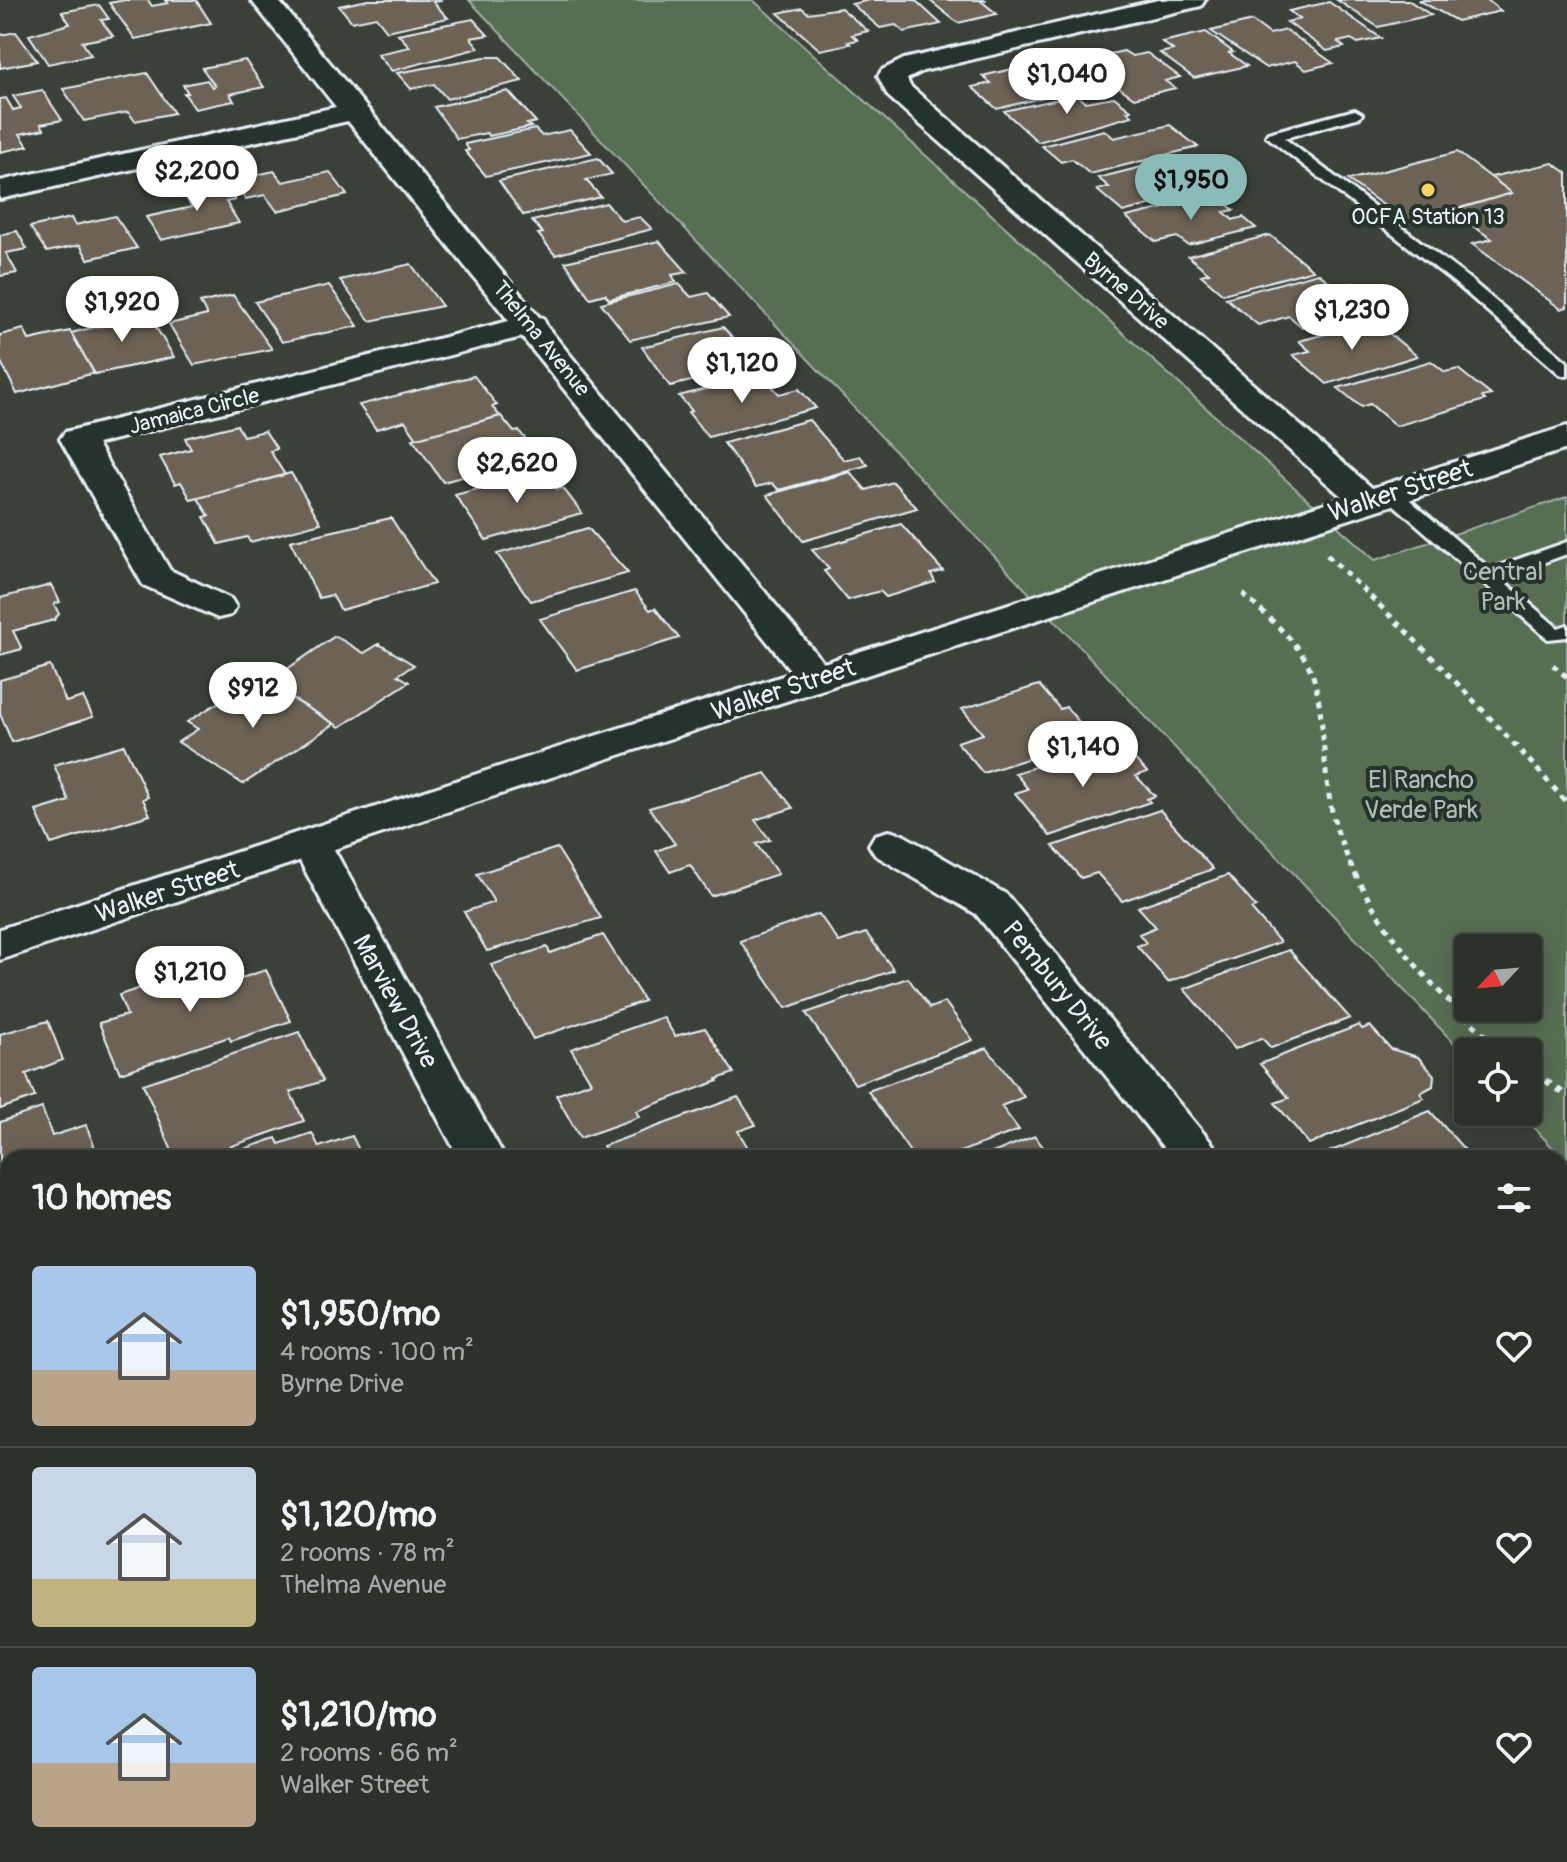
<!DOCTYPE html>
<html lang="en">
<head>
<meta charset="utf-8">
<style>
  :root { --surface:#2c312b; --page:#383d37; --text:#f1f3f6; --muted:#a6a9a9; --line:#484c47; --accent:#8bbbb9 }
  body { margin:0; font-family:Pangolin,sans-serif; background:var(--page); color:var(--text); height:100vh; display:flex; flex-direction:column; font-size:30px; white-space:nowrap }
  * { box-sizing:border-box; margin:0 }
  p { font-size:26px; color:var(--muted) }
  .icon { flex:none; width:44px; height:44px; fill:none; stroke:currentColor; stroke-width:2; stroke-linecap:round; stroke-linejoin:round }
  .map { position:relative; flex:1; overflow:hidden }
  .side { position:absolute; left:0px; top:1150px; width:1568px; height:712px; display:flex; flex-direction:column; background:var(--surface); border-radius:24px 24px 0 0; box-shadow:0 4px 20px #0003,0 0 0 2px var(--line) }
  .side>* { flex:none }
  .needle { width:52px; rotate:244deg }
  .controls { position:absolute; left:1454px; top:934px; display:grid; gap:16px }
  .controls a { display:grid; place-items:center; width:88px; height:88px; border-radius:8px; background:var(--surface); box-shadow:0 4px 20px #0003,0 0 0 2px var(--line); font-size:40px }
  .price { position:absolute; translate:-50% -68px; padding:0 18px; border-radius:28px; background:#fff; color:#222; font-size:26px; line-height:52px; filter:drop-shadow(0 2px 4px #0008) }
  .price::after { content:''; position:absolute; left:50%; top:48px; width:24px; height:18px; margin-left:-12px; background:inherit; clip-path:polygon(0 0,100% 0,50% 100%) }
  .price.current { background:var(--accent); color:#111 }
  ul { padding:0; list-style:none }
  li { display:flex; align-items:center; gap:24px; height:200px; padding:0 32px }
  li+li { border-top:2px solid var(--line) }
  li span { display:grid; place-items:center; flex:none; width:224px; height:160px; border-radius:8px; color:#555 }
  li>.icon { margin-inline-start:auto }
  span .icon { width:96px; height:96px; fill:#fffc; stroke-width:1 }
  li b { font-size:34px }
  h2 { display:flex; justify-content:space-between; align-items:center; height:96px; padding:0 32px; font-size:34px }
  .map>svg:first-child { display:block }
  .green { fill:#586e53; stroke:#a0b0a6; stroke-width:2; fill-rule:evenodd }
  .building { fill:#6c6356; stroke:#e8f1f8; stroke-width:2 }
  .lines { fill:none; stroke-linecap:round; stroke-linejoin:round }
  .lane-casing { stroke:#e8f1f8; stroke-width:6 }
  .street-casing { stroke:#e8f1f8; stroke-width:6 }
  .secondary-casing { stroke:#e8f1f8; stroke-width:6 }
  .path-far1 { stroke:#e8f1f8; stroke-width:5; stroke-dasharray:6 6; stroke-linecap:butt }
  .path { stroke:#e8f1f8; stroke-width:6; stroke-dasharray:7 7; stroke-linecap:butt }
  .lane { fill:#26332d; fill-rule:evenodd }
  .street { fill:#26332d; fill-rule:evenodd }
  .secondary { fill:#26332d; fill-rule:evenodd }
  .poi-dot { fill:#ffd166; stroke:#26332d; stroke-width:3 }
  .labels { text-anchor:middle; stroke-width:8; stroke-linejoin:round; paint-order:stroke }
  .far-poi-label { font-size:22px; fill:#e8f1f8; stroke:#26332d }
  .far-street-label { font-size:22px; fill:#e8f1f8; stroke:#26332d }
  .street-label { font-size:26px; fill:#e8f1f8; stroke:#26332d }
  .park-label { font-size:26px; fill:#aebdb6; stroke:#26332d }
</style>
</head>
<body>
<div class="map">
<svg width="1567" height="1862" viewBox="0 0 1567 1862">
  <rect width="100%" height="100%" fill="#3b4139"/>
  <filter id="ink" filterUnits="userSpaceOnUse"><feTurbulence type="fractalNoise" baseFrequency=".0125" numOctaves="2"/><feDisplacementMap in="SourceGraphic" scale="16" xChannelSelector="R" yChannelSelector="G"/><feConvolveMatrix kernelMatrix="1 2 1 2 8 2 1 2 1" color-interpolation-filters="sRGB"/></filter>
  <g filter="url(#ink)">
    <path class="green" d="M469,0h284l622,560 192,-63v666l-48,-51h9v-60h-60v6zM1468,948h60v60h-60z"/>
    <path class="building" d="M125,0h23l4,6 16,-3 -3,-3h31l15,23 -76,16 -26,-36z
      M368,0h74l-9,2 15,16 -61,13 -11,-14 -24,5 -13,-16z
      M870,0h45l26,24 -37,8 -8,-7 -16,3 -28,-24z
      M929,0h58l-6,1 16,13 -39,9z
      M1337,0h71l23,15 -53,12z
      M1418,0h69l14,11 -44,10z
      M1329,2l52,36 -23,5 -7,-4 -13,3 6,5 -17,4 -40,-29 13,-3 -11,-8z
      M99,5l10,14 -8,1 12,16 -31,6 9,13 -43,9 -19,-29 41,-11 -8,-12z
      M802,8l6,5 33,-5 27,23 -16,4 6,5 -10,2 2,2 -30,6 -42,-37z
      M473,19l15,16 -17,3 8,10 -87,23 -15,-17 33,-7 -12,-13z
      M1252,21l18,13 16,-4 47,33 -27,7 -11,-9 -29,7 -55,-37z
      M16,32l21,29 -37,7v-33z
      M1206,32l27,20 -4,1 18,13 -53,12 -34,-25 13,-3 -11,-8z
      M1124,51l8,5 15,-3 33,24 -15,4 10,7 -41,10 -53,-38z
      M485,57h15l22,24 -75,18 -13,-15 -23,5 -14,-16z
      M245,60l19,27 -34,7 4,7 -39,8 -11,-16h4l-5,-8 24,-5 5,7 3,-1 -13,-18z
      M1046,61l24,15 -4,2 13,10 -82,21 -25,-22 19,-4 -9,-7z
      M147,73l27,40 -39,8 -7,-9 -44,9 -21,-32z
      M42,90l20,30 -21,4 3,5 -24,5 8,12 -28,6v-53l6,-1 7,12 8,-2 -8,-12z
      M508,91l28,31 -9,2 4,3 -42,9 -3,-3 -29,6 -23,-32z
      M1077,95l8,7 29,-5 17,13 -4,1 5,5 -94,26 -34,-31z
      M1170,125l28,22 -108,27 -18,-15 -11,3 -19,-16 62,-16 10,8z
      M535,129l7,7 28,-6 21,23 -105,23 -21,-25 4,-1 -4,-6z
      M1457,152l55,41 -104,30 -60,-43z
      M598,158l14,16 -26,6 15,17 -78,18 -24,-34z
      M1553,163l14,10v134l-6,2 -89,-65 20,-5 -41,-28 61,-18 -21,-16z
      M1153,164l10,9 20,-5 26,21 -86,23 -26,-22 12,-3 -11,-9z
      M274,171l9,11 47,-10 17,23 -70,16 -12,-16 -19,4 -13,-19z
      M223,183l12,17 -9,2 13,21 -78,17 -15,-23 46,-10 -10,-15z
      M1216,196l18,14 -10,2 9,8 10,-3 13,11 -68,17 -11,-8 -21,5 -30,-25z
      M606,203l16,18 18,-4 12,12 -97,26 -17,-21 5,-1 -11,-12z
      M115,216l22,32 -49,11 -8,-14 -33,7 -17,-25 41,-9 4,7z
      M17,231l10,18 -21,4 11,20 -17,3v-41z
      M1270,235l43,35 -90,24 -22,-19 8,-2 -21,-17z
      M659,241l28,31 -15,3 4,7 -67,17 -4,-5 -15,4 -25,-36z
      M411,264l31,42 -72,15 -30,-41z
      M1318,273l18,14 17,-4 26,21 -16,4 1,3 -62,16 -13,-11 -31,9 -32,-27z
      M679,284l12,13 17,-4 21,24 -99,23 -29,-37z
      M329,285l29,41 -76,16 -27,-40z
      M233,295l39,54 -78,16 -25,-41 38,-9 -7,-12z
      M148,314l26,43 -79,17 -24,-41z
      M1374,321l43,35 -90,28 -34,-29 17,-4 -11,-10z
      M723,327l35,38 -88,21 -28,-39z
      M24,329l5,11 41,-9 24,42 -77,21 -17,-34v-25z
      M1431,361l14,11 13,-3 33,26 -9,2 3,3 -89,26 -26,-22 -9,3 -23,-19z
      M761,374l18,20 20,-5 17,19 -108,29 -20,-25 4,-1 -13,-15z
      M474,376l23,29 -5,2 8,9 -83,22 -12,-17 -29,8 -17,-24z
      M501,416l13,16 5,-1 20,25 -96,26 -30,-43z
      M809,420l35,40 16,-4 8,9 -89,25 -7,-7 -16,4 -32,-44z
      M237,425l6,11 22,-5 12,18 -7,2 15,24 -94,25 -10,-18 -6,2 -15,-27 31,-8 -6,-11z
      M543,471l14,18 6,-1 19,25 -96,27 -31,-45z
      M850,472l16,18 27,-8 24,26 -114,33 -36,-46z
      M291,473l30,50 -71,19 -3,-5 -28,7 -15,-27 5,-1 -11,-18z
      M391,518l43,66 -93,26 -9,-15 -13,3 -29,-57z
      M901,524l42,47 -12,3 4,8 -49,15 -6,-6 -32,9 -24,-29 5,-2 -17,-19z
      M588,528l40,45 -97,28 -34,-47z
      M51,585l9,17 -6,2 5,10 -5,6 -41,11 9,18 -22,6v-57z
      M635,591l15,19 5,-2 24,30 -102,32 -37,-51z
      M335,636l29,17 15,-9 35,21 -16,10 11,7 -69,45 -73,-44z
      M50,666l16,36 17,-5 10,20 -81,25 -12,-28v-34z
      M258,678l76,46 -91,60 -65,-42 20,-13 -11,-7z
      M1039,685l21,24 6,-2 27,31 -110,35 -26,-31 26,-8 -21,-25z
      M1108,744l12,14 10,-4 17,18 -11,4 19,20 -8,3 3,3 -100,34 -35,-43 13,-4 -13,-16z
      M124,745l24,52 -5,2 7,16 -99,29 -15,-33 33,-10 -15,-36z
      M766,773l27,35 -38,12 15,20 -14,4 22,30 -67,22 -21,-31 -20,7 -14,-21 19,-7 -26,-36z
      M1160,810l53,59 -91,32 -25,-28 -16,5 -28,-32z
      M557,848l44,70 -114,33 -23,-39 30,-10 -17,-28z
      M1228,875l28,32 -5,2 29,33 -112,40 -31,-36 9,-3 -7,-9 17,-7 -18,-20z
      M819,914l20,28 27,-9 28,37 -108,38 -46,-67z
      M603,935l41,66 -111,38 -42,-74 56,-18 3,6z
      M1289,950l61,68 -79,30 -9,-10 -27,11 -51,-60z
      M187,955l7,16 11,-3 9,19 52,-17 25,51 -60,20 -2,-4 -109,36 -21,-50 28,-8 -8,-20 49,-16 -7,-16z
      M908,978l22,30 15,-6 28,38 -118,44 -49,-71z
      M663,1017l12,19 30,-8 29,45 -17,6 1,2 -82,30 3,6 -59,21 -24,-43 35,-13 -20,-33z
      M48,1021l15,39 -37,14 9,23 -35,12v-75z
      M1359,1025l3,4 8,-3 21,23 27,8 16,18 -1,11 -13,7 4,5 -115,46 -34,-41 14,-5 -29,-34z
      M299,1032l24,49 -33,11 14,29 -107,37h-22l-32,-74z
      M987,1048l37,49 -23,9 18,24 -75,28h-30l-46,-67z
      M738,1097l18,28 -18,6 16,27h-145l-6,-12z
      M42,1108l10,28 34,-11 13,33h-91v50l-8,3v-89z
      M1430,1111l42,47 -153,-2z
      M312,1133l7,14 33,-11 11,22h-124l5,-2 -3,-6 35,-12 3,6z
      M1035,1136l14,19 6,-2 2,4 9,-3 4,4h-90z
      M8,1219v95l-8,3v-95z
      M1560,1264l7,8v20l-7,3z
      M1567,1316v87l-7,-5v-79z
      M8,1326v81l-8,3v-81z
      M1560,1772l7,9v26l-7,4z
      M148,1854h196l3,8h-218z
      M610,1854h49l4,8h-71z
      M1143,1854h44l5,8h-65z
      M1418,1854h33l-16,8h-12z
      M1522,1854h14l5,8h-34z"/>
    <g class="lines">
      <g class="lane-casing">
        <path id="lane" d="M1355,110l7,4 -2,3 -76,21 183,139 100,85v14l-6,-1 -106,-92 -189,-147 2,-3z
          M1391,488l6,1 93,80 77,-27v12l-67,24 58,50 9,-3v12l-19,2 -163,-142 -3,-4z"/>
      </g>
      <g class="street-casing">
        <path id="street" d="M251,0h27l261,317 4,1 4,9 283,344 6,8 -6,8 -13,4 -13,-4 -282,-350 -425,107 73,126 61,29 5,8 -5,8 -13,3 -75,-33 -83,-146 5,-7 444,-111 -161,-200 -348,78v-18l336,-74z
          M1158,0h47l-4,6 -278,65 -16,8 3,7 469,408 5,7 -5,7 -12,3 -12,-3 -467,-412 -10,-20 4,-6 22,-11z
          M311,830l14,4 6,10 174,314h-46l-168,-314 6,-10z
          M889,831l14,4 103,59 208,252 7,12h-49l-196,-244 -101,-59 -6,-10 6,-10z
          M1560,1579l7,3v54l-7,-3z
          M833,1854h58l4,8h-58z"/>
      </g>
      <g class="secondary-casing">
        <path id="secondary" d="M1567,426v23l-982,317 -585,194v-31l557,-181z"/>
      </g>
      <path class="path-far1" d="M1327,555c84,79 164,161 240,248
        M1243,594c26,25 63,52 72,89 12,49 6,99 23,150 31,89 96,161 168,219
        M1553,665l14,12
        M1528,1068l9,6"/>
      <path class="path" d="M1534,1072l33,24"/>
      <use href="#lane" class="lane"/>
      <use href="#street" class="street"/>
      <use href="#secondary" class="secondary"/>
    </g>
  </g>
  <circle class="poi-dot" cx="1428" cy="190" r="8"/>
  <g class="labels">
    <g class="far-poi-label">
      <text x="1428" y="224">OCFA Station 13</text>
    </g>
    <g class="far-street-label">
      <text transform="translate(1127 290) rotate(41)" y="8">Byrne Drive</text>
      <text transform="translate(542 338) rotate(51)" y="8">Thelma Avenue</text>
      <text transform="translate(194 410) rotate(-14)" y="8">Jamaica Circle</text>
    </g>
    <g class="street-label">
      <text transform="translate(1400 490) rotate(-18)" y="9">Walker Street</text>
      <text transform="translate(783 689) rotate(-18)" y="9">Walker Street</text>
      <text transform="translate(167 891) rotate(-18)" y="9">Walker Street</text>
      <text transform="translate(1058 985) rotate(51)" y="9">Pembury Drive</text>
      <text transform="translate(396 1001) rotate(61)" y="9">Marview Drive</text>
    </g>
    <g class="park-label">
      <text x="1503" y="580">Central<tspan x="1503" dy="30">Park</tspan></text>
      <text x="1421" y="788">El Rancho<tspan x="1421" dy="30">Verde Park</tspan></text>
    </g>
  </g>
</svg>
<div class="controls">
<a><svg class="needle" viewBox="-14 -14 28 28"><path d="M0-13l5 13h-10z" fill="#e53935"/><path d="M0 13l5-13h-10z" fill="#a6a9a9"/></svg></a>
<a><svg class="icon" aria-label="locate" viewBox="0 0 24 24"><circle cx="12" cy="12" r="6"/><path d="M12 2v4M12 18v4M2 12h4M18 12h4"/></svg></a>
</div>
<b class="price" style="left:1067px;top:116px">$1,040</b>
<b class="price" style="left:197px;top:213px">$2,200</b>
<b class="price current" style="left:1191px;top:222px">$1,950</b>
<b class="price" style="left:122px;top:344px">$1,920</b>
<b class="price" style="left:1352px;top:352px">$1,230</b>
<b class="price" style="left:742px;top:405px">$1,120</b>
<b class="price" style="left:517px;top:505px">$2,620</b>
<b class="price" style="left:253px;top:730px">$912</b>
<b class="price" style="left:1083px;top:789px">$1,140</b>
<b class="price" style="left:190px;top:1014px">$1,210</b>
<section class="side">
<h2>10 homes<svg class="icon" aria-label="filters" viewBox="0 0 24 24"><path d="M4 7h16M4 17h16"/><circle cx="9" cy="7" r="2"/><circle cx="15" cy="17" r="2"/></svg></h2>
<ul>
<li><span style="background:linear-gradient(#a9c7e8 65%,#b9a48a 0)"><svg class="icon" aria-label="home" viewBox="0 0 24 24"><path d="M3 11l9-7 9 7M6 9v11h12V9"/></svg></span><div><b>$1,950/mo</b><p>4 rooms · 100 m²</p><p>Byrne Drive</p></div><svg class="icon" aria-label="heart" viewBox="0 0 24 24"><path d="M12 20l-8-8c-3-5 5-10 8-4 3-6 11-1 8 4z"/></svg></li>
<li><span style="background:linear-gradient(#c9d6e8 70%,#c2b280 0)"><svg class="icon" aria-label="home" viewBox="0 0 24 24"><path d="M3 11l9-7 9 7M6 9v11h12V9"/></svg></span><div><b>$1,120/mo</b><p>2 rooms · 78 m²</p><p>Thelma Avenue</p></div><svg class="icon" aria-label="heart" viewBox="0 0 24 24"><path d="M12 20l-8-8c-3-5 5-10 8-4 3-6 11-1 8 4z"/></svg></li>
<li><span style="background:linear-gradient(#a9c7e8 60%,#b9a48a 0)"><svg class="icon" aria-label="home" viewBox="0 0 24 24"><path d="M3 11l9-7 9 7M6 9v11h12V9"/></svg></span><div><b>$1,210/mo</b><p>2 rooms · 66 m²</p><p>Walker Street</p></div><svg class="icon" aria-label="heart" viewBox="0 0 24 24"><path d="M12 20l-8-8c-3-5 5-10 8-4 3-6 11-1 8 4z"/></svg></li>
</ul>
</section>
</div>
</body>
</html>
